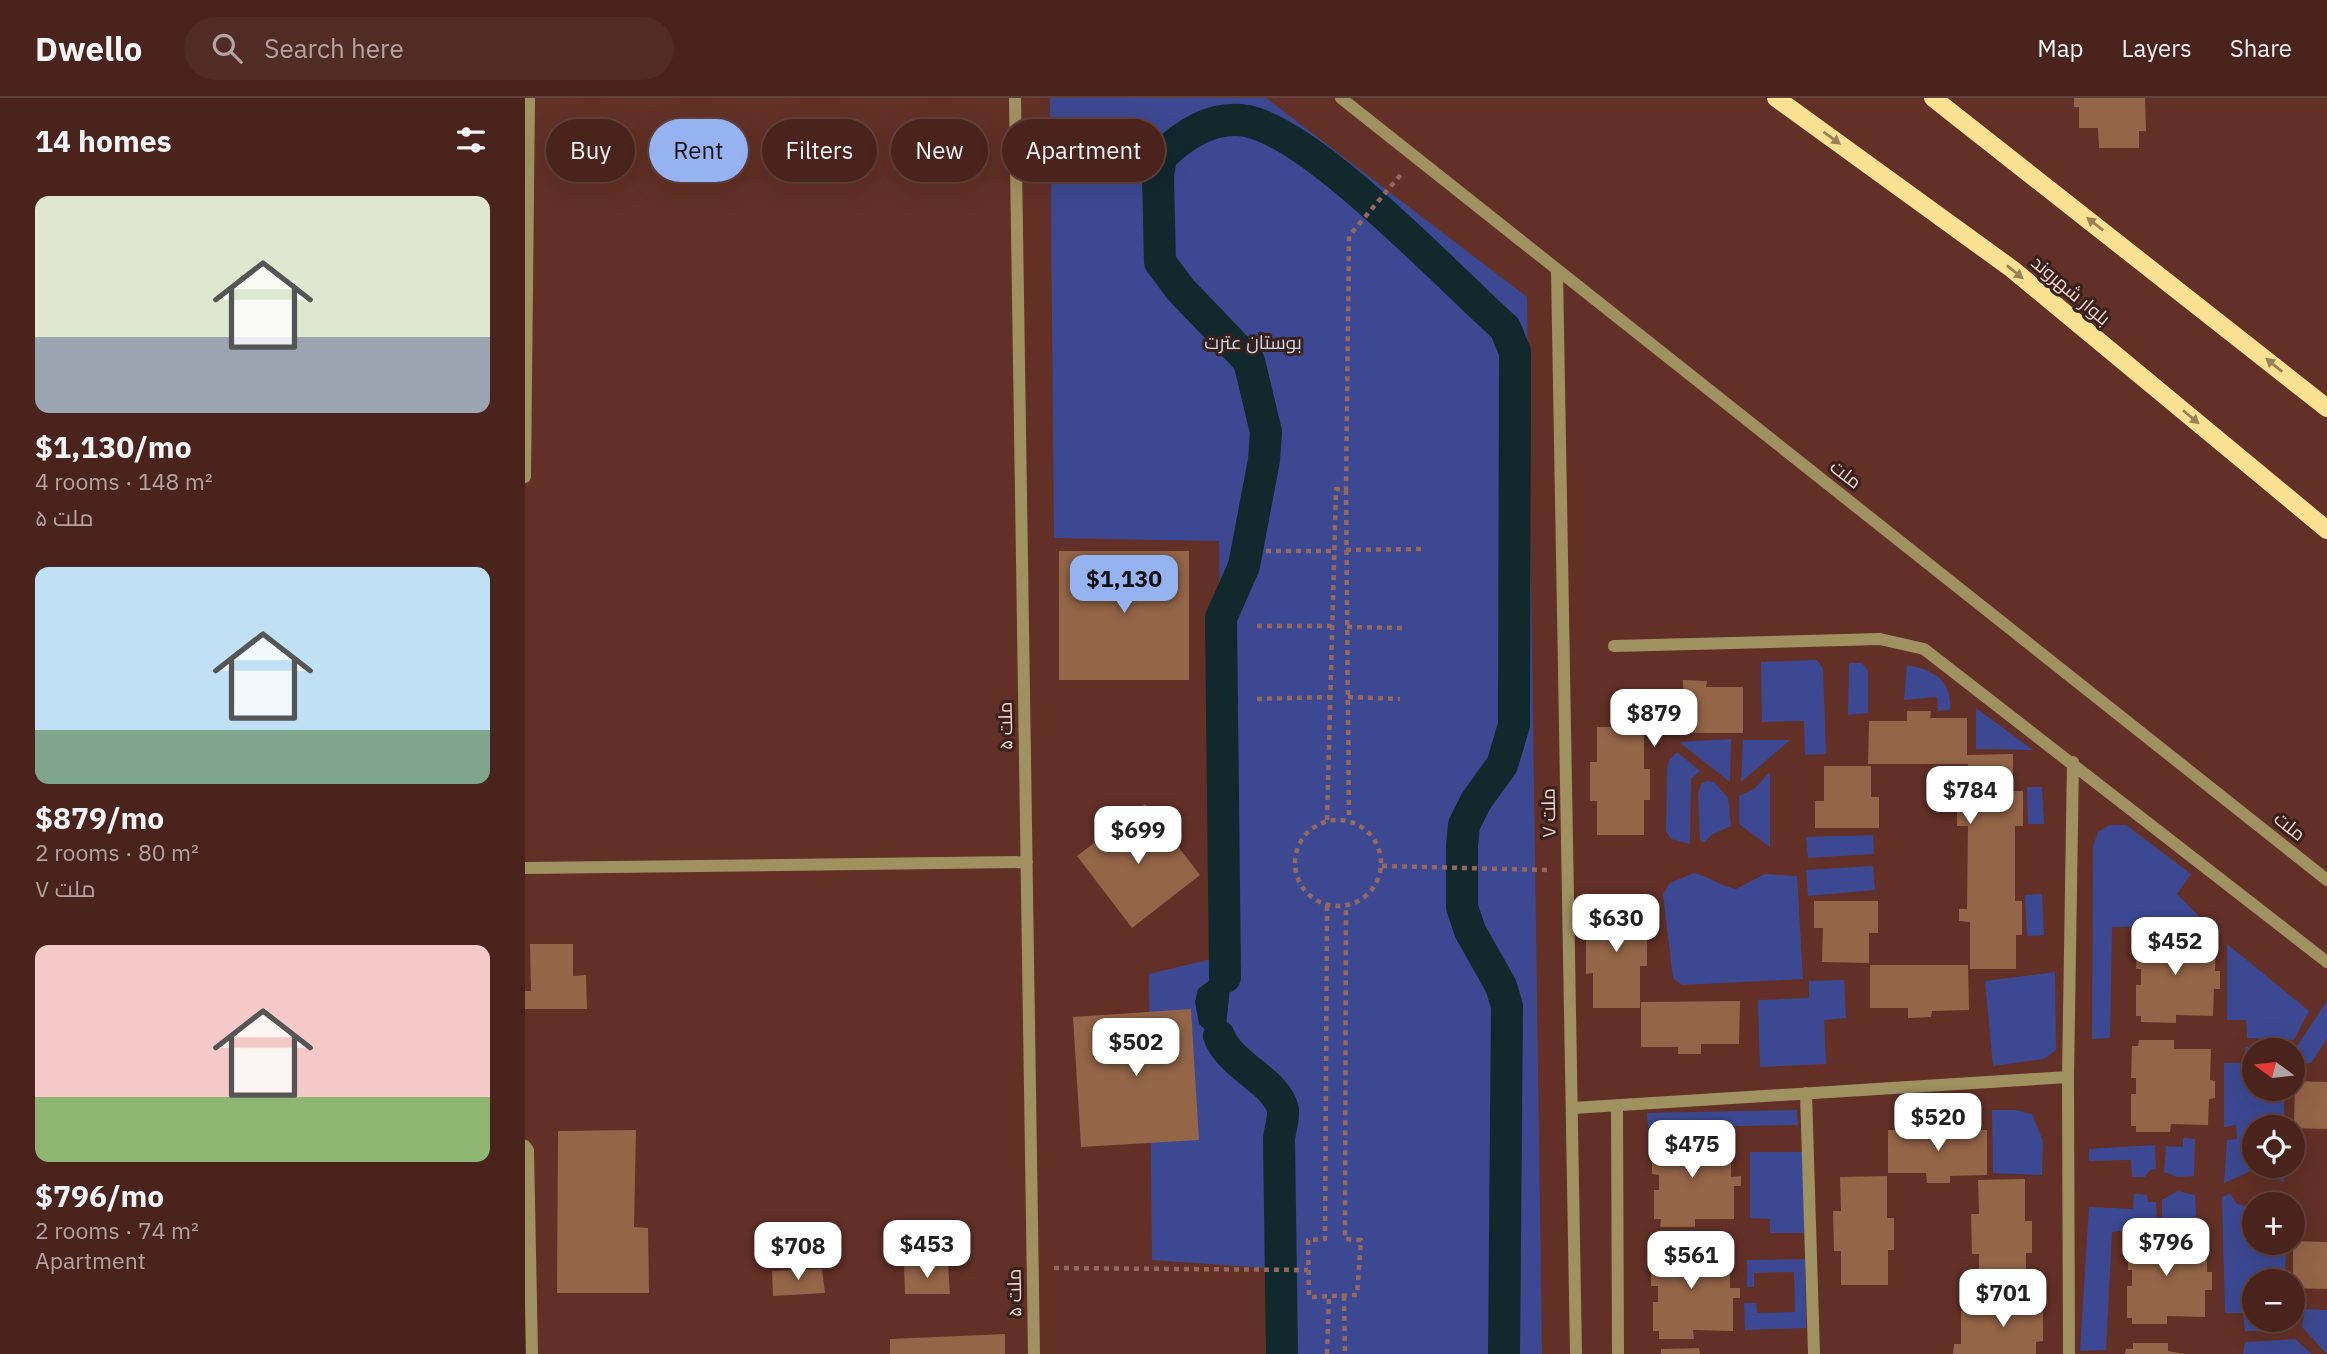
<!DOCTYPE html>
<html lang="en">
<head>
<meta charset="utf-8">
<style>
  :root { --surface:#4a241c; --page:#512c25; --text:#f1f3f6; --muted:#b2a4a3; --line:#61413b; --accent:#95b2f1 }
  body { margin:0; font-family:"IBM Plex Sans",Cairo,sans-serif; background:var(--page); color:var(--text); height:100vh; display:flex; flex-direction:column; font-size:26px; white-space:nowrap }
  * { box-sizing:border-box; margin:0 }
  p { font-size:23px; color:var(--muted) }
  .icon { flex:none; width:38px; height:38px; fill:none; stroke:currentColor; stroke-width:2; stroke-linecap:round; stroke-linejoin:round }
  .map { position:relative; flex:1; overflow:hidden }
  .details { display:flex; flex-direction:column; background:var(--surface); width:525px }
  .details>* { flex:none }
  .banner { position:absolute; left:21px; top:21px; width:665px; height:63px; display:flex; gap:14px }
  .needle { width:46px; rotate:285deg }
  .tools { position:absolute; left:1717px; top:940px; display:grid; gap:14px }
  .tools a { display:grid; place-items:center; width:63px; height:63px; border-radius:50%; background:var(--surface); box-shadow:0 7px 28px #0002,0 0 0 2px var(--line); font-size:35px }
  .price { position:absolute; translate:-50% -60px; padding:0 16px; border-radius:14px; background:#fff; color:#222; font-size:23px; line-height:46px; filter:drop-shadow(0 2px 4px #0008) }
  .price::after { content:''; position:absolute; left:50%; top:42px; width:21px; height:16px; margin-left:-10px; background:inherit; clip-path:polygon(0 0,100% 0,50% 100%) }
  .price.on { background:var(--accent); color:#111 }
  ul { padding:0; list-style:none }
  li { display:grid; align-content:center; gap:14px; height:371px; padding:0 35px }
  li span { display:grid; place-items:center; height:217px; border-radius:14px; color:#555 }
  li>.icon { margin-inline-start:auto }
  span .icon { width:126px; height:126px; fill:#fffc; stroke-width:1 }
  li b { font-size:30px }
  h2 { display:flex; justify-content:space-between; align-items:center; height:84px; padding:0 35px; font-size:30px }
  .pill { padding:0 24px; border-radius:32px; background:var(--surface); box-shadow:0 7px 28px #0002,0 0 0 2px var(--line); font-size:24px; line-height:63px }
  .pill.on { background:var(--accent); color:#111 }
  header { display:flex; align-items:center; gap:42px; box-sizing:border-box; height:98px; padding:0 35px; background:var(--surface); border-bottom:2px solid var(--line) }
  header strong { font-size:33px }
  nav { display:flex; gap:38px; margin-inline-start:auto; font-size:24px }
  .search { width:490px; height:63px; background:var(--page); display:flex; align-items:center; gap:18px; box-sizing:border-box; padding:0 24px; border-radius:38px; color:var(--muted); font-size:26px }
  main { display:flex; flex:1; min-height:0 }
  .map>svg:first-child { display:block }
  .green { fill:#3c4992 }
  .water { fill:#11282d }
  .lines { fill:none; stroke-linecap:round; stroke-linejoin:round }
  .canal { stroke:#11282d; stroke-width:32 }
  .building { fill:#946547 }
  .path { stroke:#94685f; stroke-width:4.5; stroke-dasharray:5 5; stroke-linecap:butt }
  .minor { stroke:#a09161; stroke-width:12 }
  .major { stroke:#fae191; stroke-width:18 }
  .oneway { fill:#998056 }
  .labels { text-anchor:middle; stroke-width:6; stroke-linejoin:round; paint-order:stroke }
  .street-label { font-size:19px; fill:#f3d3cc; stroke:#38201b }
  .park-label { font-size:19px; fill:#cdd5ee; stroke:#38201b }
</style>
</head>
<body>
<header>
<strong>Dwello</strong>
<div class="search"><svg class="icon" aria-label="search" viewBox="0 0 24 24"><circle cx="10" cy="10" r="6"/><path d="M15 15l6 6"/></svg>Search here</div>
<nav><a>Map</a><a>Layers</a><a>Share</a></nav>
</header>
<main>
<section class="details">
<h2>14 homes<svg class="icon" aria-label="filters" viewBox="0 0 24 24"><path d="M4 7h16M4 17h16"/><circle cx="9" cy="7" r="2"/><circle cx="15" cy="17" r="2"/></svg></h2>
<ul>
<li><span style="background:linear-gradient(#dfe7d0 65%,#9aa5b1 0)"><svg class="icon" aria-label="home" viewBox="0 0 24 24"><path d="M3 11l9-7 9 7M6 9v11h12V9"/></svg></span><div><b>$1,130/mo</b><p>4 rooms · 148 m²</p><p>ملت ۵</p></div></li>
<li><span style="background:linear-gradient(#bfe0f5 75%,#7fa58c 0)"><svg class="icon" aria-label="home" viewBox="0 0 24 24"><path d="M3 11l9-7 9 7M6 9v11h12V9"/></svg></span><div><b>$879/mo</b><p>2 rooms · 80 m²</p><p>ملت ۷</p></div></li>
<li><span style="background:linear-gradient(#f6c9c9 70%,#8fb573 0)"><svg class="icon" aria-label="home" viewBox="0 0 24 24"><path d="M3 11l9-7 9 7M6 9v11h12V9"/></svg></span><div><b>$796/mo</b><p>2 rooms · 74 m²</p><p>Apartment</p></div></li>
</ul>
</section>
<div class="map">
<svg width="1802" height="1256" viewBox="0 0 1802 1256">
  <rect width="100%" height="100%" fill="#623026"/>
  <path class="green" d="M525,0h216l261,199 15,1057h-276v-86l-114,-8 -3,-286 75,-18 -5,-415 -165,-3z
    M1292,562l6,9 3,85 -21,1 -1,-34 -42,1 -1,-60z
    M1324,565h13l6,8v42l-20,2z
    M1382,567c27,5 45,15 43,45l-12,1 -1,-14 -33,3z
    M1451,610l57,42 -57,-1z
    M1206,641l-1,43 -51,-40z
    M1218,642h47l-49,42z
    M1152,654l23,19 -9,8 -1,65 -19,-5 -5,-8 1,-61 2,-10z
    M1245,674v75l-31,-23v-28l15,-7z
    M1181,683l8,1 14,16 3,28 -20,9 -7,8 -4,-3 -2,-47 3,-9z
    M1502,689h15l2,37h-16z
    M1585,727h16l65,49 -14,20 31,32 -96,1 -2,111 -18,1 1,-193 5,-14z
    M1348,737l1,19 -66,4 -2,-21z
    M1348,768l2,24 -67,6 -2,-26z
    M1169,775c16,4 26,13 42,16l29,-15 32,2 6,103 -121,6 -9,-7 -10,-84 7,-11z
    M1517,796l2,41 -17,1 -2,-41z
    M1702,846l82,67 -15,29 -47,-2 -1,-18h-19z
    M1530,874l1,78 -12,9 -51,7 -8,-85z
    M1319,882l2,38 -22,2 2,44 -66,3 -2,-67 51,-2v-17z
    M1802,903v38l-16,24 -13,1 -5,-12z
    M1720,949h38l1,3h-30v38l30,1v38h-30v39h30v16l-31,-12 -29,13 3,-43 10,-1 -1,-14 -12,2v-64h23z
    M1272,1012l1,15 -150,3 -1,-15z
    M1467,1012h23l17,4 11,27 -1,34 -49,-2z
    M1658,1040l12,1 -1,37 -17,1 -13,-5 2,-26 17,1z
    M1630,1047l1,24 -6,1 -5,7h-13l-1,-17 -42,1v-12z
    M1225,1054h58v81h-38v-14l-20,-1z
    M1653,1093l17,4 2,36 -14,1 -1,-8 -20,1v-25z
    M1609,1096l13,1 1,7h8l1,24 -45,6 -6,118 -26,1 9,-144 44,2z
    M1705,1096l7,10 17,4v34l32,1 -1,38h-31v39h31v11h-40l-2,-18h-18l-3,-116z
    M1280,1161l1,69 -61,2 -1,-27h12l1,10 38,-1 -1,-40 -40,1v14h-7v-27z
    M1780,1211l22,1v44l-25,-27z
    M1770,1241l17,15h-69l2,-12z"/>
  <path class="water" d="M700,879l6,1 -6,58 -17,-4 -9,-8 -4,-22 3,-13 12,-9z"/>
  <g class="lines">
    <path class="canal" d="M700,879l-4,-359 23,-52 20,-106 2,-28 -17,-71 -69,-72 -20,-27 -2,-86 3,-19c22,-22 52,-42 86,-36 68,14 202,157 258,207l10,24 -1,373 -12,40 -26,36 -12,24 -2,21v61l8,24 31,55 6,20 -3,348
      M694,938c12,31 58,45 64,74 1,8 -3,20 -4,28l3,216"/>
  </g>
  <path class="building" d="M1549,0h71l1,33h-7v17h-40l-1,-20h-19v-21h-5z
    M534,453h130v129h-130z
    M1158,582l24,1 -1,6h37v46h-99v36h6v31h-6v35h-47v-34h-7v-39h7v-35h47v-37h39z
    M1382,613h24l-1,7h37v37l46,-1v37h10v35h-8v75h7v34h-6v34h-46v-47l-11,-1v-12h8l1,-83h-11v-17h11v-45h-100l1,-43h38z
    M1299,668h47v31h8v31h-64v-27h9z
    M620,706l55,71 -68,53 -55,-72z
    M1069,801l47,1 -1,34h7v32h-7v42h-47v-35l-7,1v-41l7,1z
    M1289,803h64v32h-9v30l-47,-1 1,-34h-9z
    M1619,832l35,1v8l37,1 -1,31h5v18h-6l-1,27 -37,-1v8l-35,-1v-6h-5v-31h5v-16h-5l1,-32h6z
    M5,846h43v32l13,-1 1,34h-62v-18h6z
    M1345,867h98l1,45 -37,1 -1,6 -23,1v-10h-38z
    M1215,903l-1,43h-38v10h-23v-7h-37v-45z
    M666,911l8,131 -118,7 -8,-130z
    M1614,942h35v9h37l-1,31 5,1v17l-6,1 -1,26 -37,-1 -1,8h-34v-6h-5v-32h5v-16h-5l1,-32h6z
    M1770,983l32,1v47l-33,-1z
    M111,1032l-2,97 14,1 1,65h-92l1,-162z
    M1363,1032h99v45l-37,1v7h-23l-1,-10h-38z
    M1132,1033h39v12h35v34l10,-1v10h-7v33h-39v8h-35l1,-8h-7v-29h5v-15l-7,-1v-38h5z
    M1362,1078v42h7v32h-6v35h-47v-34h-7l-1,-40h8l-1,-34z
    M1500,1081v42h7v32h-6v35h-47v-34h-7l-1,-40h8l-1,-34z
    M1610,1134h35v9h37v31h5v18h-7v27l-38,-1v8h-35v-6h-5v-32h5v-16h-4v-32h7z
    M1768,1143l34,1v47l-34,-1z
    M1170,1144v13h35v33h10v10h-7v33l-40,-1 1,9h-35v-8h-6v-29h5v-16h-7v-38h4l1,-5z
    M423,1167l2,29h-45l-1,-28z
    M297,1171l3,24 -52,3 -1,-25z
    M1474,1200h39v6h5v37l-7,1v12h-83l1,-10h7v-33h38z
    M480,1236v20h-115v-15z
    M1608,1245h35v8l16,3h-59l1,-5h7z
    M1174,1250l1,6h-39v-5z"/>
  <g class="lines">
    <path class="path" d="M821,392l3,330
      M821,452l76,-1
      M741,453h68
      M732,528h75
      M822,529l56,1
      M823,599l52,2
      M732,601l74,-2
      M770 765a43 43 0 1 1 86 0a43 43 0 1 1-86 0Z
      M802,722l9,-331 10,1 3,-254 53,-63
      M857,768l167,4
      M802,808l-2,333 -17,1 1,57 48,-2 4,-55 -16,-1 1,-333
      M529,1170l254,2
      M819,1198l1,58
      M802,1256l2,-58"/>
    <path class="minor" d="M490,0l19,1256
      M816,0l986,782
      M1032,173l19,1083
      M0,379l4,-379
      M1089,548l266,-7 44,10 403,313
      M0,770l502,-6
      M1281,995l8,261
      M1092,1007l1,249
      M1048,1010l495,-31
      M0,1048l3,4 4,204
      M1544,1256l-1,-277 5,-315"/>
    <path class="major" d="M1251,0l236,171 315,261
      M1408,0l394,310"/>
  </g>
  <defs><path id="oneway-solid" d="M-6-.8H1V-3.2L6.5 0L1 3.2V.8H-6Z" transform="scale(1.75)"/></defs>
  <g class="oneway">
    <use href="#oneway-solid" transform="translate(1307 40) rotate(36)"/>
    <use href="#oneway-solid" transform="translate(1570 126) rotate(-142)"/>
    <use href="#oneway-solid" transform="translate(1490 174) rotate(39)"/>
    <use href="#oneway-solid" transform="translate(1749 267) rotate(-141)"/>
    <use href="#oneway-solid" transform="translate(1666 319) rotate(40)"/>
  </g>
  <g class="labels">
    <g class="street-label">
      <text transform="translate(1546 192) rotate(40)" y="7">بلوار شهروند</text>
      <text transform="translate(1321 376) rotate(38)" y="7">ملت</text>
      <text transform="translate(480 628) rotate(-91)" y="7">ملت ۵</text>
      <text transform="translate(1023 715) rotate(-91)" y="7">ملت ۷</text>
      <text transform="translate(1765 728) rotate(39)" y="7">ملت</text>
      <text transform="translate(489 1195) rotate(-91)" y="7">ملت ۵</text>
    </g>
    <g class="park-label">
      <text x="728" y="251">بوستان عترت</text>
    </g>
  </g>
</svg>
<div class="tools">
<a><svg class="needle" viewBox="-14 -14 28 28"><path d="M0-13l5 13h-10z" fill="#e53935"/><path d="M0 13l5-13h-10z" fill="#b2a4a3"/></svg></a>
<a><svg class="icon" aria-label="locate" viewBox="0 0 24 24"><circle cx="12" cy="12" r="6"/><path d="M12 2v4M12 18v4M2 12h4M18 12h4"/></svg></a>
<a>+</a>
<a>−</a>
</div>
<b class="price on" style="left:599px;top:517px">$1,130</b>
<b class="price" style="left:1129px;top:651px">$879</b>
<b class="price" style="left:1445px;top:728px">$784</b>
<b class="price" style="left:613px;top:768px">$699</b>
<b class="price" style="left:1091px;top:856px">$630</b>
<b class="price" style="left:1650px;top:879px">$452</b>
<b class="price" style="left:611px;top:980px">$502</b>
<b class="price" style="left:1413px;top:1055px">$520</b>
<b class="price" style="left:1167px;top:1082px">$475</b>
<b class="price" style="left:1641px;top:1180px">$796</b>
<b class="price" style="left:402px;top:1182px">$453</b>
<b class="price" style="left:273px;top:1184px">$708</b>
<b class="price" style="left:1166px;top:1193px">$561</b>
<b class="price" style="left:1478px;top:1231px">$701</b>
<div class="banner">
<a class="pill">Buy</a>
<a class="pill on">Rent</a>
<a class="pill">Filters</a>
<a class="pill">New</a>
<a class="pill">Apartment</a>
</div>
</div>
</main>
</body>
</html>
